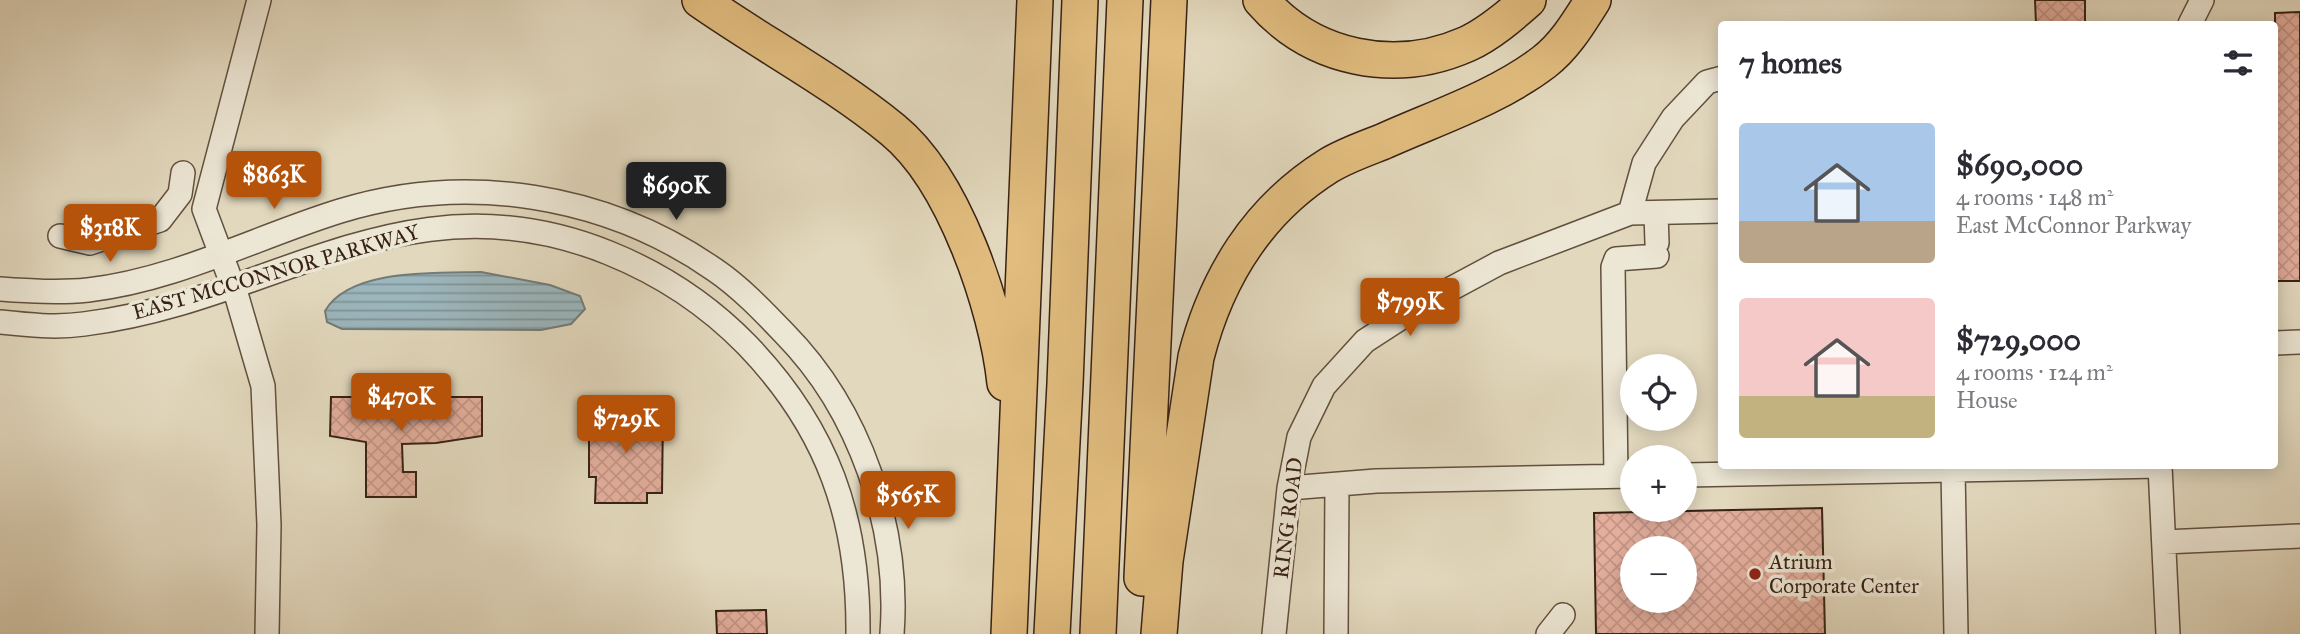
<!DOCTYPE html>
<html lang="en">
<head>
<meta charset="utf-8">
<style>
  :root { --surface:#fff; --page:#f2f2f3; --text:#2b2b33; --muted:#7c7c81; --accent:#b45309 }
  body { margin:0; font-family:"IM FELL Great Primer",serif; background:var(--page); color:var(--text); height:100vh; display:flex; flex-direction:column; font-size:26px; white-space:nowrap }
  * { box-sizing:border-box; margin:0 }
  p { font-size:23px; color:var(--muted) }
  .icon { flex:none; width:38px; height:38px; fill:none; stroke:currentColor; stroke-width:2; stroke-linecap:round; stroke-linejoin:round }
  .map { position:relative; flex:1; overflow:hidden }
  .drawer { position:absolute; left:1718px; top:21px; width:560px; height:448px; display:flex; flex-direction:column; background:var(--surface); border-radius:7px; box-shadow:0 4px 18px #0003 }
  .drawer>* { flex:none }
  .tools { position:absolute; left:1620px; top:354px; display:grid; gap:14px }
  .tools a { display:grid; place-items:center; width:77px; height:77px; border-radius:50%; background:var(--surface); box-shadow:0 4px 18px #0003; font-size:35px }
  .price { position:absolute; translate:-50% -60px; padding:0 16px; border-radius:7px; background:var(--accent); color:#fff; font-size:23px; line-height:46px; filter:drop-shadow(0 2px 4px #0008) }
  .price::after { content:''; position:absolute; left:50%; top:42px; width:21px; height:16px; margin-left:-10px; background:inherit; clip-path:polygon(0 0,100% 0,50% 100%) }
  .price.selected { background:#222; color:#fff }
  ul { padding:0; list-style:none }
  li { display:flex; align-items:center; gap:21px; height:175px; padding:0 21px }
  li span { display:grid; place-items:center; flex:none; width:196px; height:140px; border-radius:7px; color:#555 }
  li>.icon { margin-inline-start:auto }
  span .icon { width:84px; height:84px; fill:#fffc; stroke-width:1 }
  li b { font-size:30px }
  h2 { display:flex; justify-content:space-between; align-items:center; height:84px; padding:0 21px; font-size:30px }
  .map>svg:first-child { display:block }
  .water { fill:url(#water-rules); stroke:#737b79; stroke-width:2 }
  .building { fill:url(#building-cross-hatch); stroke:#382214; stroke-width:2; fill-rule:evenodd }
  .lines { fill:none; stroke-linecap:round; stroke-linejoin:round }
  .minor-casing { stroke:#62503e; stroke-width:26 }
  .highway-casing { stroke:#382214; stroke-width:38 }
  .minor { stroke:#ece6d4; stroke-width:23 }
  .highway { stroke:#e1bc7e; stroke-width:35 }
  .poi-dot { fill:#8f2418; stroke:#ece6d4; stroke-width:2.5 }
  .labels { text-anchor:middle; stroke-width:7; stroke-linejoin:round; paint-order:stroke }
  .street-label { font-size:21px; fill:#382214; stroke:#ece6d4 }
  .poi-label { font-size:21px; fill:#382214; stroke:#ece6d4; text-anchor:start }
</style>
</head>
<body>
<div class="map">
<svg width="2300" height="634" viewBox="0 0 2300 634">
  <defs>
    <pattern id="water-rules" width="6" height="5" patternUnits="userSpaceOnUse" patternTransform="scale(1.75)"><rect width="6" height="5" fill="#9bb6bd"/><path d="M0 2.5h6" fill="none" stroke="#7f9498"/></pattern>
    <pattern id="building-cross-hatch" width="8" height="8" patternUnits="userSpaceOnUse" patternTransform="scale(1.75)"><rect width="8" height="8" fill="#e3ae9c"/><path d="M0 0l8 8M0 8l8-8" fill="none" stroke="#c49586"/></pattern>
  </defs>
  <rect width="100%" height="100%" fill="#e2d8bd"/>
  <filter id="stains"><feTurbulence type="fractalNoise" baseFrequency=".00286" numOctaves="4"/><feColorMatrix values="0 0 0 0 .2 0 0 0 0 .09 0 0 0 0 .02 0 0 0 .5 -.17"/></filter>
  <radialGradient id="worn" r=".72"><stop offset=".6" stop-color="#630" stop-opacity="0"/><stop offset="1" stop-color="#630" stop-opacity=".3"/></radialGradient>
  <path class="water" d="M481,272l69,13 30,11 5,13 -14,15 -30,6 -199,-1 -15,-7 -2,-11c24,-43 113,-38 156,-39z"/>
  <path class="building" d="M2035,0h50v24h-49z
    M2300,12v269h-25v-268z
    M331,397h151v39l-46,7 -34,1 1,28h13v25h-50v-55l-36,-6z
    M607,406h20v6l36,1 -1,80h-15v10h-52l1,-26h-7v-54h9v-11h9z
    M1822,508l3,126h-229l-2,-121zM1633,548h52v52h-52z
    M766,610l1,24h-50l-1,-23z"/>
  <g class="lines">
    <g class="minor-casing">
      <path id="minor" d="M259,0l-55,209 33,88 26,89 6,139 -2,109
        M2190,24l12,-24
        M1630,213l14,-50 29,-45 34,-36 15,-4
        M1656,213l1,30
        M60,236l30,7 70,-23 20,-26 3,-21
        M0,289c29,2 59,4 88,1 88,-10 168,-53 252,-79 126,-39 266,-17 375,59 25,17 48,41 69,63 76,77 116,194 108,301
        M0,322c28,3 56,6 84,2 190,-23 323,-153 525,-71 52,21 99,52 138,92 81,84 112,174 111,289
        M2275,343l25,-1
        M2160,466l8,168
        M1953,469l3,165
        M1685,475l475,-9
        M1616,476l-3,-209 3,-8 41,-3
        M1289,488l87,-7 257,-5
        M2164,542l136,-6
        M1274,634l15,-146 10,-51 25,-51 41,-45 54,-35 80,-43 131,-50 92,-2
        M1336,634l1,-149
        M1548,634l15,-19"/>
    </g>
    <g class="highway-casing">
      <path id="highway" d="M700,0c63,44 133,81 193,130 61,50 104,177 112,253
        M1261,0c51,59 134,76 206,44 22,-10 43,-28 61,-44
        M1142,578l27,-578
        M1009,634l26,-634
        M1052,634l13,-250 15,-384
        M1098,634l27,-634
        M1159,634l6,-73 31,-204c20,-79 62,-147 132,-191 16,-10 36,-17 54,-24 53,-24 115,-44 162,-80 21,-16 35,-40 49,-62"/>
    </g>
    <use href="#minor" class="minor"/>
    <use href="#highway" class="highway"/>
  </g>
  <circle class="poi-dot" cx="1755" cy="574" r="7"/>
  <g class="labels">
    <g class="street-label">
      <text transform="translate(276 272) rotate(-16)" y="7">EAST MCCONNOR PARKWAY</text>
      <text transform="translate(1288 518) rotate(-83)" y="7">RING ROAD</text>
    </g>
    <g class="poi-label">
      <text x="1769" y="569">Atrium<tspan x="1769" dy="24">Corporate Center</tspan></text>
    </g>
  </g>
  <rect width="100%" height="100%" filter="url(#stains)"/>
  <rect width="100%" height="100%" fill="url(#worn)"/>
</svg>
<div class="tools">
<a><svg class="icon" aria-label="locate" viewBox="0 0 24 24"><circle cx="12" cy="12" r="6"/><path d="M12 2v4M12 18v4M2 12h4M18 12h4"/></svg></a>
<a>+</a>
<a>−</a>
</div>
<b class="price" style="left:274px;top:211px">$863K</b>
<b class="price selected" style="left:676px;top:222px">$690K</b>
<b class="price" style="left:110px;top:264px">$318K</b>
<b class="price" style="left:1410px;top:338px">$799K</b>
<b class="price" style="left:401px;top:433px">$470K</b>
<b class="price" style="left:626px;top:455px">$729K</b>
<b class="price" style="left:908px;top:531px">$565K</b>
<section class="drawer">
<h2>7 homes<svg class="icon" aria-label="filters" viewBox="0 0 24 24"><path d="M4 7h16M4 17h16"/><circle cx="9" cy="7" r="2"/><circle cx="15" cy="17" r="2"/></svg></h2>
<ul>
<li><span style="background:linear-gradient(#a9c7e8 70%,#b9a48a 0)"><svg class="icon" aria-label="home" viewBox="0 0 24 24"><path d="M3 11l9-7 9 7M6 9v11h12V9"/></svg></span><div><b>$690,000</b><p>4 rooms · 148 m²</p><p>East McConnor Parkway</p></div></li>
<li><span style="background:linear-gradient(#f6c9c9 70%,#c2b280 0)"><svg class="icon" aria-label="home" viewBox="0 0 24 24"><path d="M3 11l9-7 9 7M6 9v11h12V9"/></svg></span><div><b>$729,000</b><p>4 rooms · 124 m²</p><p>House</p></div></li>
</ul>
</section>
</div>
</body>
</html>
